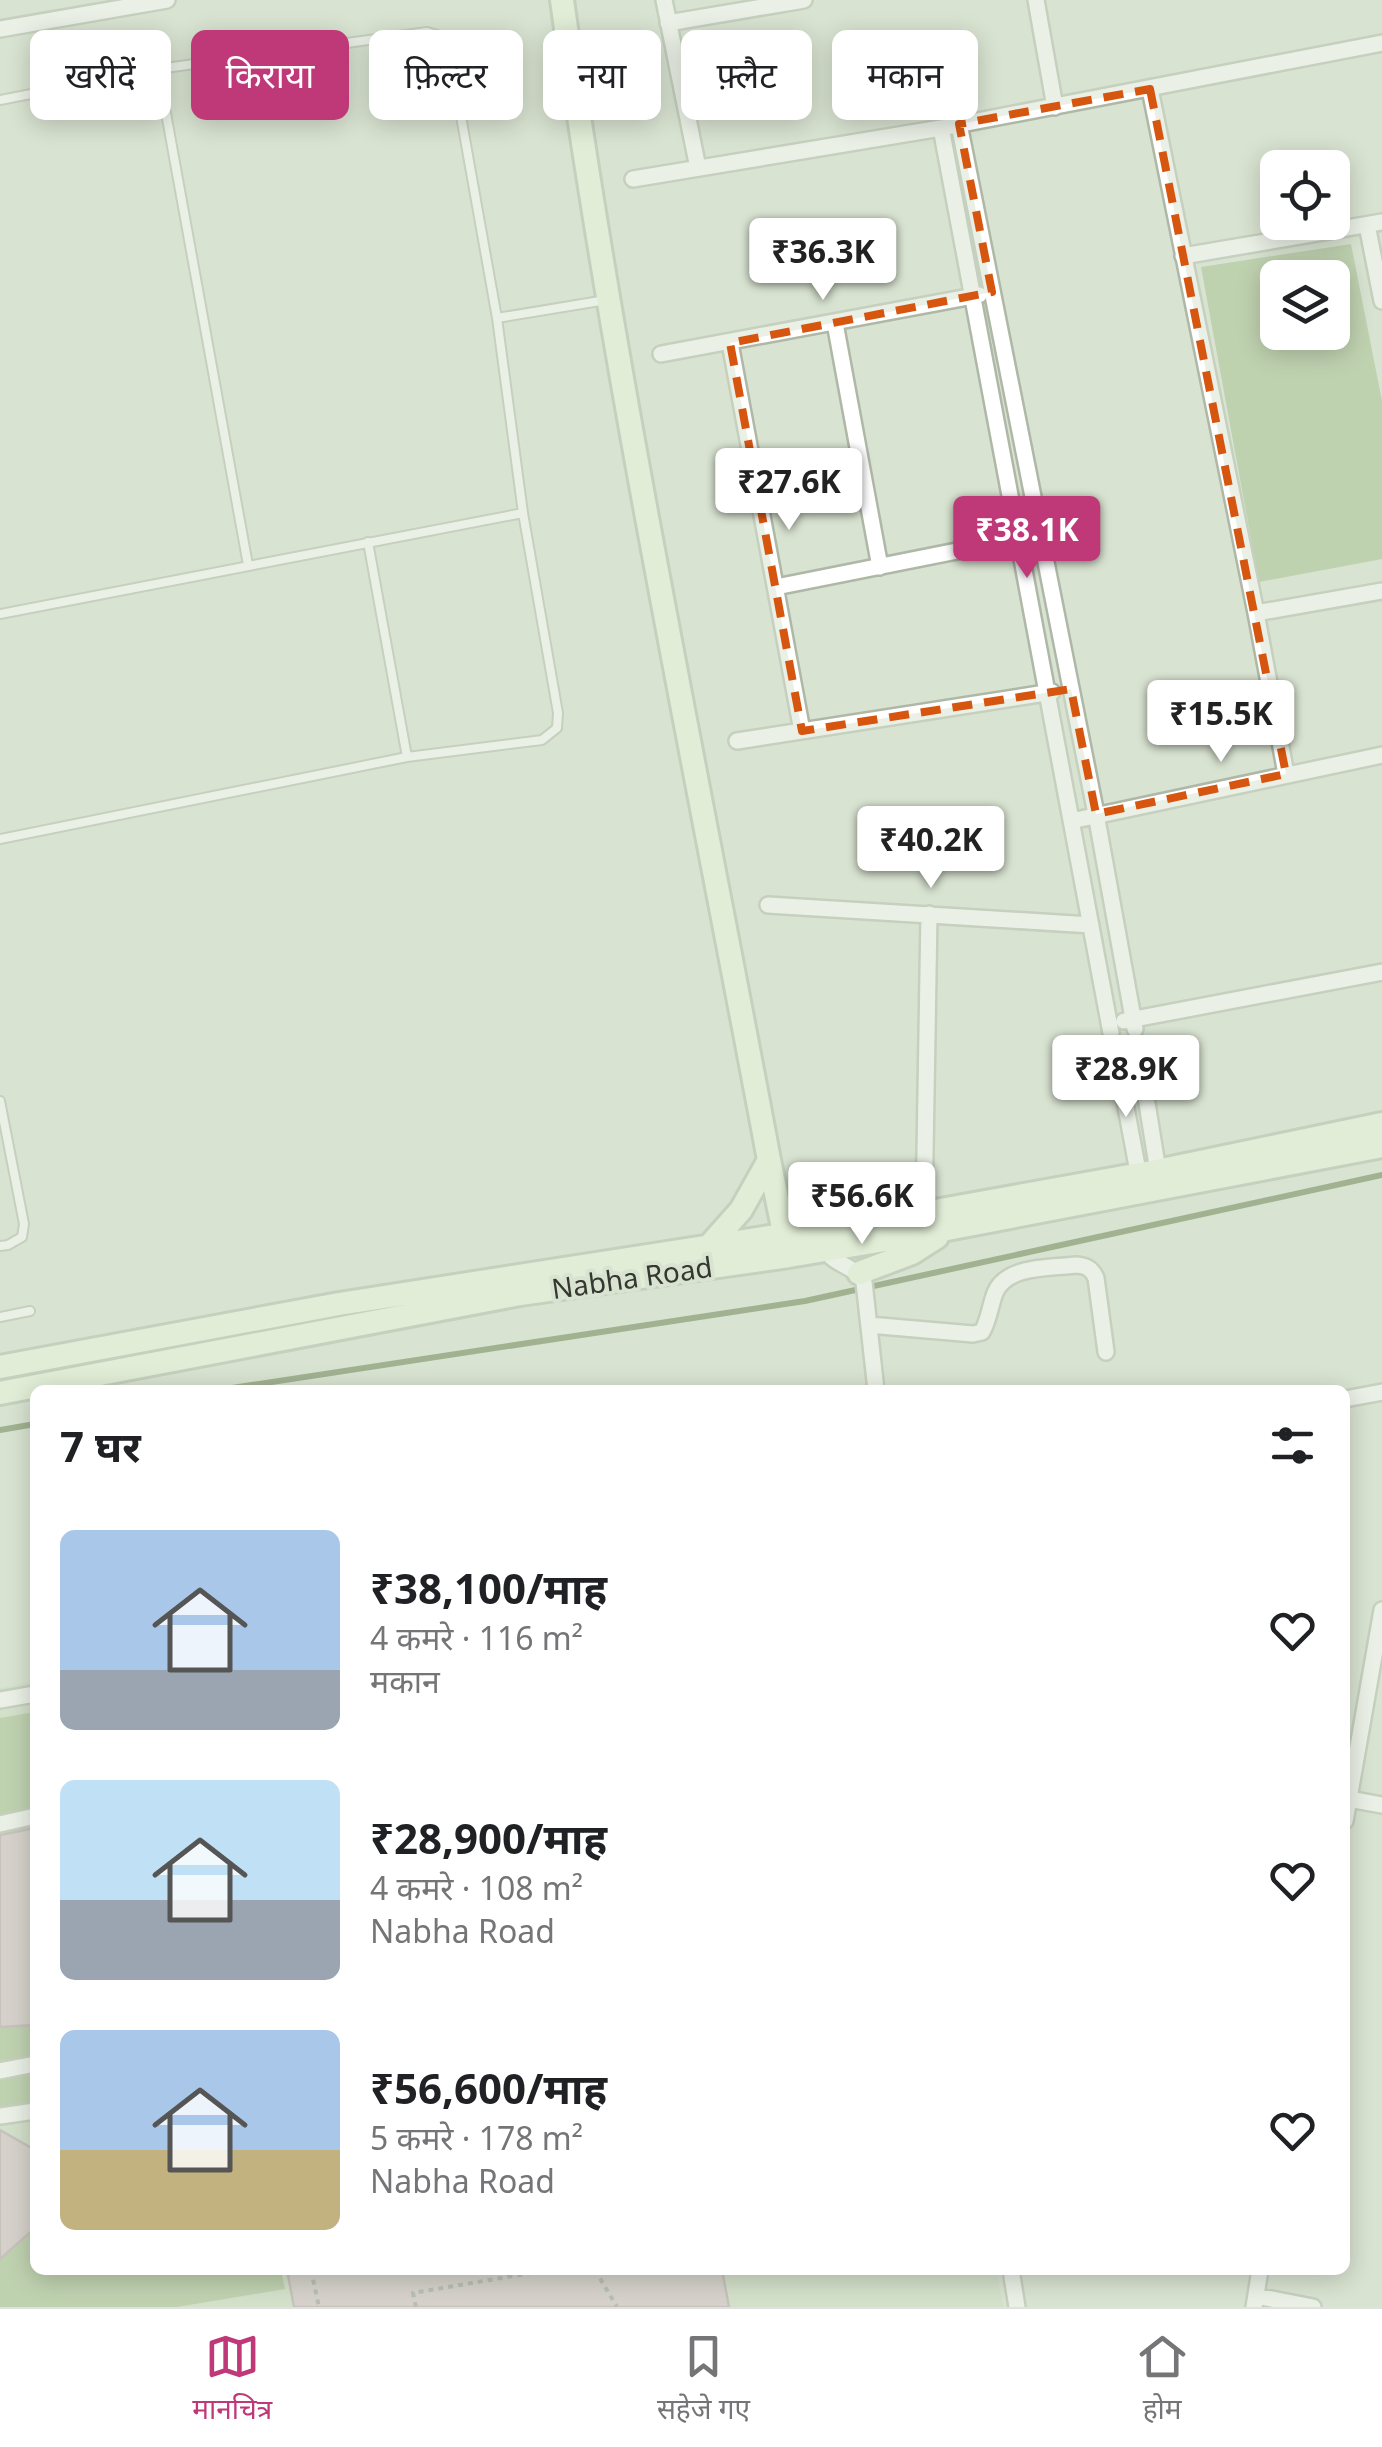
<!DOCTYPE html>
<html lang="hi">
<head>
<meta charset="utf-8">
<style>
  :root { --surface:#fff; --page:#f6f6f6; --text:#202124; --muted:#757577; --line:#e0e0e0; --accent:#bf3877 }
  body { margin:0; font-family:"Noto Sans","Noto Sans Devanagari",sans-serif; background:var(--page); color:var(--text); height:100vh; display:flex; flex-direction:column; font-size:38px; white-space:nowrap }
  * { box-sizing:border-box; margin:0 }
  p { font-size:32px; color:var(--muted) }
  .icon { flex:none; width:55px; height:55px; fill:none; stroke:currentColor; stroke-width:2; stroke-linecap:round; stroke-linejoin:round }
  .map { position:relative; flex:1; overflow:hidden }
  .details { position:absolute; left:30px; top:1385px; width:1320px; height:890px; display:flex; flex-direction:column; background:var(--surface); border-radius:15px; box-shadow:0 5px 25px #0003 }
  .details>* { flex:none }
  .guide { position:absolute; left:30px; top:30px; width:1322px; height:90px; display:flex; gap:20px }
  .buttons { position:absolute; left:1260px; top:150px; display:grid; gap:20px }
  .buttons a { display:grid; place-items:center; width:90px; height:90px; border-radius:15px; background:var(--surface); box-shadow:0 5px 25px #0003; font-size:50px }
  .price { position:absolute; translate:-50% -85px; padding:0 22px; border-radius:10px; background:#fff; color:#222; font-size:32px; line-height:65px; filter:drop-shadow(0 2px 5px #0008) }
  .price::after { content:''; position:absolute; left:50%; top:60px; width:30px; height:22px; margin-left:-15px; background:inherit; clip-path:polygon(0 0,100% 0,50% 100%) }
  .price.active { background:var(--accent); color:#fff }
  ul { padding:0; list-style:none }
  li { display:flex; align-items:center; gap:30px; height:250px; padding:0 30px }
  li span { display:grid; place-items:center; flex:none; width:280px; height:200px; border-radius:15px; color:#555 }
  li>.icon { margin-inline-start:auto }
  span .icon { width:120px; height:120px; fill:#fffc; stroke-width:1 }
  li b { font-size:42px }
  h2 { display:flex; justify-content:space-between; align-items:center; height:120px; padding:0 30px; font-size:42px }
  .tag { padding:0 35px; border-radius:15px; background:var(--surface); box-shadow:0 5px 25px #0003; font-size:35px; line-height:90px }
  .tag.active { background:var(--accent); color:#fff }
  .tab-bar { display:flex; justify-content:space-around; align-items:center; height:140px; border-top:2px solid var(--line); background:var(--surface); font-size:28px; color:var(--muted) }
  .tab-bar a { display:grid; justify-items:center; gap:5px }
  .tab-bar .active { color:var(--accent) }
  .map>svg:first-child { display:block }
  .built { fill:#cddbc2 }
  .green { fill:#a0bc87; fill-rule:evenodd }
  .lines { fill:none; stroke-linecap:round; stroke-linejoin:round }
  .stream { stroke:#5e7644; stroke-width:6 }
  .building { fill:#d2bdc4; stroke:#b09ba2; stroke-width:2.5 }
  .lane-casing { stroke:#afb8a7; stroke-width:12 }
  .street-casing { stroke:#afb8a7; stroke-width:20 }
  .secondary-casing { stroke:#afb8a7; stroke-width:28 }
  .path { stroke:#8e9588; stroke-width:4; stroke-dasharray:5 5; stroke-linecap:butt }
  .lane { stroke:#fff; stroke-width:8 }
  .street { stroke:#fff; stroke-width:15 }
  .secondary { stroke:#eaf9db; stroke-width:22 }
  .marked { fill:none; stroke:#d65610; stroke-width:8; stroke-dasharray:20 12; stroke-linejoin:round }
  .labels { text-anchor:middle; stroke-width:8; stroke-linejoin:round; paint-order:stroke }
  .street-label { font-size:28px; fill:#353831; stroke:#d9e3d1 }
</style>
</head>
<body>
<div class="map">
<svg width="1382" height="2307" viewBox="0 0 1382 2307">
  <rect width="100%" height="100%" fill="#d9e3d1"/>
  <path class="built" d="M35,1681v589h962l6,37h-1003v-619z"/>
  <path class="green" d="M1351,244l31,157v158l-123,23 -58,-315zM1278,278h54v54h-54z
    M35,1712v391l-35,5v-390z
    M35,2228v42h246l4,19 -108,18h-177v-55z"/>
  <g class="lines">
    <path class="stream" d="M219,1390l586,-89 577,-126
      M0,1430l35,-6"/>
  </g>
  <path class="building" d="M35,1828v197l-35,2v-192z
    M0,2130l35,20v78l-35,31z
    M287,2270h435l7,37h-435z"/>
  <g class="lines">
    <g class="lane-casing">
      <path id="lane" d="M158,69l90,496
        M0,100l158,-31 269,-37 14,4 8,13 48,269 26,195 35,200 -1,15 -15,12 -135,17 -407,82
        M497,318l109,-18
        M368,542l39,215
        M0,614l523,-101
        M0,1101l24,123 -2,13 -14,8 -8,1
        M0,1317l30,-6"/>
    </g>
    <g class="street-casing">
      <path id="street" d="M664,0l34,168
        M1036,0l19,107
        M668,23l136,-23
        M0,29l167,-29
        M1150,89l106,524 30,161
        M959,124l137,690 39,215
        M941,128l170,905
        M633,179l308,-51 441,-85
        M1367,225l15,76
        M1183,256l199,-34
        M835,323l45,244
        M730,343l72,388
        M661,354l318,-59
        M776,587l251,-50
        M1256,613l126,-22
        M737,741l315,-49
        M1071,821l311,-66
        M768,905l323,20
        M1124,1021l258,-49
        M1137,1042l22,135
        M1115,1049l25,133
        M924,1213l5,-299
        M824,1246c7,20 29,17 40,36l12,108
        M869,1325l104,9 9,-2c7,-12 8,-26 13,-39 11,-28 56,-25 82,-28 10,1 15,4 19,13l10,74
        M1345,1399l37,-7
        M0,1700l35,-6
        M1349,1799l33,6
        M1345,1821l37,-211
        M0,1824l35,-8
        M0,2071l35,-7
        M0,2116l35,-5
        M1011,2270l6,37
        M1256,2296l57,11
        M1254,2307l6,-37"/>
    </g>
    <g class="secondary-casing">
      <path id="secondary" d="M562,0c54,389 135,774 207,1160l18,87
        M709,1246l32,-36 28,-50
        M859,1273l53,-20 25,-16
        M0,1367l339,-63 585,-91 233,-42 225,-47
        M0,1393l520,-99 269,-38 132,-22 461,-88"/>
    </g>
    <path class="path" d="M311,2270l8,37
      M595,2270l22,37
      M416,2307l-3,-14 135,-23"/>
    <use href="#lane" class="lane"/>
    <use href="#street" class="street"/>
    <use href="#secondary" class="secondary"/>
  </g>
  <path d="M0 0H1382V2307H0ZM1150,89l136,685 -190,40 -25,-125 -269,42 -72,-388 262,-51 -33,-168z" fill="#d9e3d1" fill-opacity=".55" fill-rule="evenodd"/>
  <path class="marked" d="M1150,89l136,685 -190,40 -25,-125 -269,42 -72,-388 262,-51 -33,-168z"/>
  <g class="labels">
    <g class="street-label">
      <text transform="translate(632 1278) rotate(-8)" y="10">Nabha Road</text>
    </g>
  </g>
</svg>
<div class="buttons">
<a><svg class="icon" aria-label="locate" viewBox="0 0 24 24"><circle cx="12" cy="12" r="6"/><path d="M12 2v4M12 18v4M2 12h4M18 12h4"/></svg></a>
<a><svg class="icon" aria-label="layers" viewBox="0 0 24 24"><path d="M12 4l9 5-9 5-9-5zM3 14l9 5 9-5"/></svg></a>
</div>
<b class="price" style="left:823px;top:303px">₹36.3K</b>
<b class="price" style="left:789px;top:533px">₹27.6K</b>
<b class="price active" style="left:1027px;top:581px">₹38.1K</b>
<b class="price" style="left:1221px;top:765px">₹15.5K</b>
<b class="price" style="left:931px;top:891px">₹40.2K</b>
<b class="price" style="left:1126px;top:1120px">₹28.9K</b>
<b class="price" style="left:862px;top:1247px">₹56.6K</b>
<div class="guide">
<a class="tag">खरीदें</a>
<a class="tag active">किराया</a>
<a class="tag">फ़िल्टर</a>
<a class="tag">नया</a>
<a class="tag">फ़्लैट</a>
<a class="tag">मकान</a>
</div>
<section class="details">
<h2>7 घर<svg class="icon" aria-label="filters" viewBox="0 0 24 24"><path d="M4 7h16M4 17h16"/><circle cx="9" cy="7" r="2"/><circle cx="15" cy="17" r="2"/></svg></h2>
<ul>
<li><span style="background:linear-gradient(#a9c7e8 70%,#9aa5b1 0)"><svg class="icon" aria-label="home" viewBox="0 0 24 24"><path d="M3 11l9-7 9 7M6 9v11h12V9"/></svg></span><div><b>₹38,100/माह</b><p>4 कमरे · 116 m²</p><p>मकान</p></div><svg class="icon" aria-label="heart" viewBox="0 0 24 24"><path d="M12 20l-8-8c-3-5 5-10 8-4 3-6 11-1 8 4z"/></svg></li>
<li><span style="background:linear-gradient(#bfe0f5 60%,#9aa5b1 0)"><svg class="icon" aria-label="home" viewBox="0 0 24 24"><path d="M3 11l9-7 9 7M6 9v11h12V9"/></svg></span><div><b>₹28,900/माह</b><p>4 कमरे · 108 m²</p><p>Nabha Road</p></div><svg class="icon" aria-label="heart" viewBox="0 0 24 24"><path d="M12 20l-8-8c-3-5 5-10 8-4 3-6 11-1 8 4z"/></svg></li>
<li><span style="background:linear-gradient(#a9c7e8 60%,#c2b280 0)"><svg class="icon" aria-label="home" viewBox="0 0 24 24"><path d="M3 11l9-7 9 7M6 9v11h12V9"/></svg></span><div><b>₹56,600/माह</b><p>5 कमरे · 178 m²</p><p>Nabha Road</p></div><svg class="icon" aria-label="heart" viewBox="0 0 24 24"><path d="M12 20l-8-8c-3-5 5-10 8-4 3-6 11-1 8 4z"/></svg></li>
</ul>
</section>
</div>
<nav class="tab-bar">
<a class="active"><svg class="icon" aria-label="map" viewBox="0 0 24 24"><path d="M3 6l6-2 6 2 6-2v14l-6 2-6-2-6 2zM9 4v14M15 6v14"/></svg>मानचित्र</a>
<a><svg class="icon" aria-label="saved" viewBox="0 0 24 24"><path d="M7 4h10v16l-5-4-5 4z"/></svg>सहेजे गए</a>
<a><svg class="icon" aria-label="home" viewBox="0 0 24 24"><path d="M3 11l9-7 9 7M6 9v11h12V9"/></svg>होम</a>
</nav>
</body>
</html>
